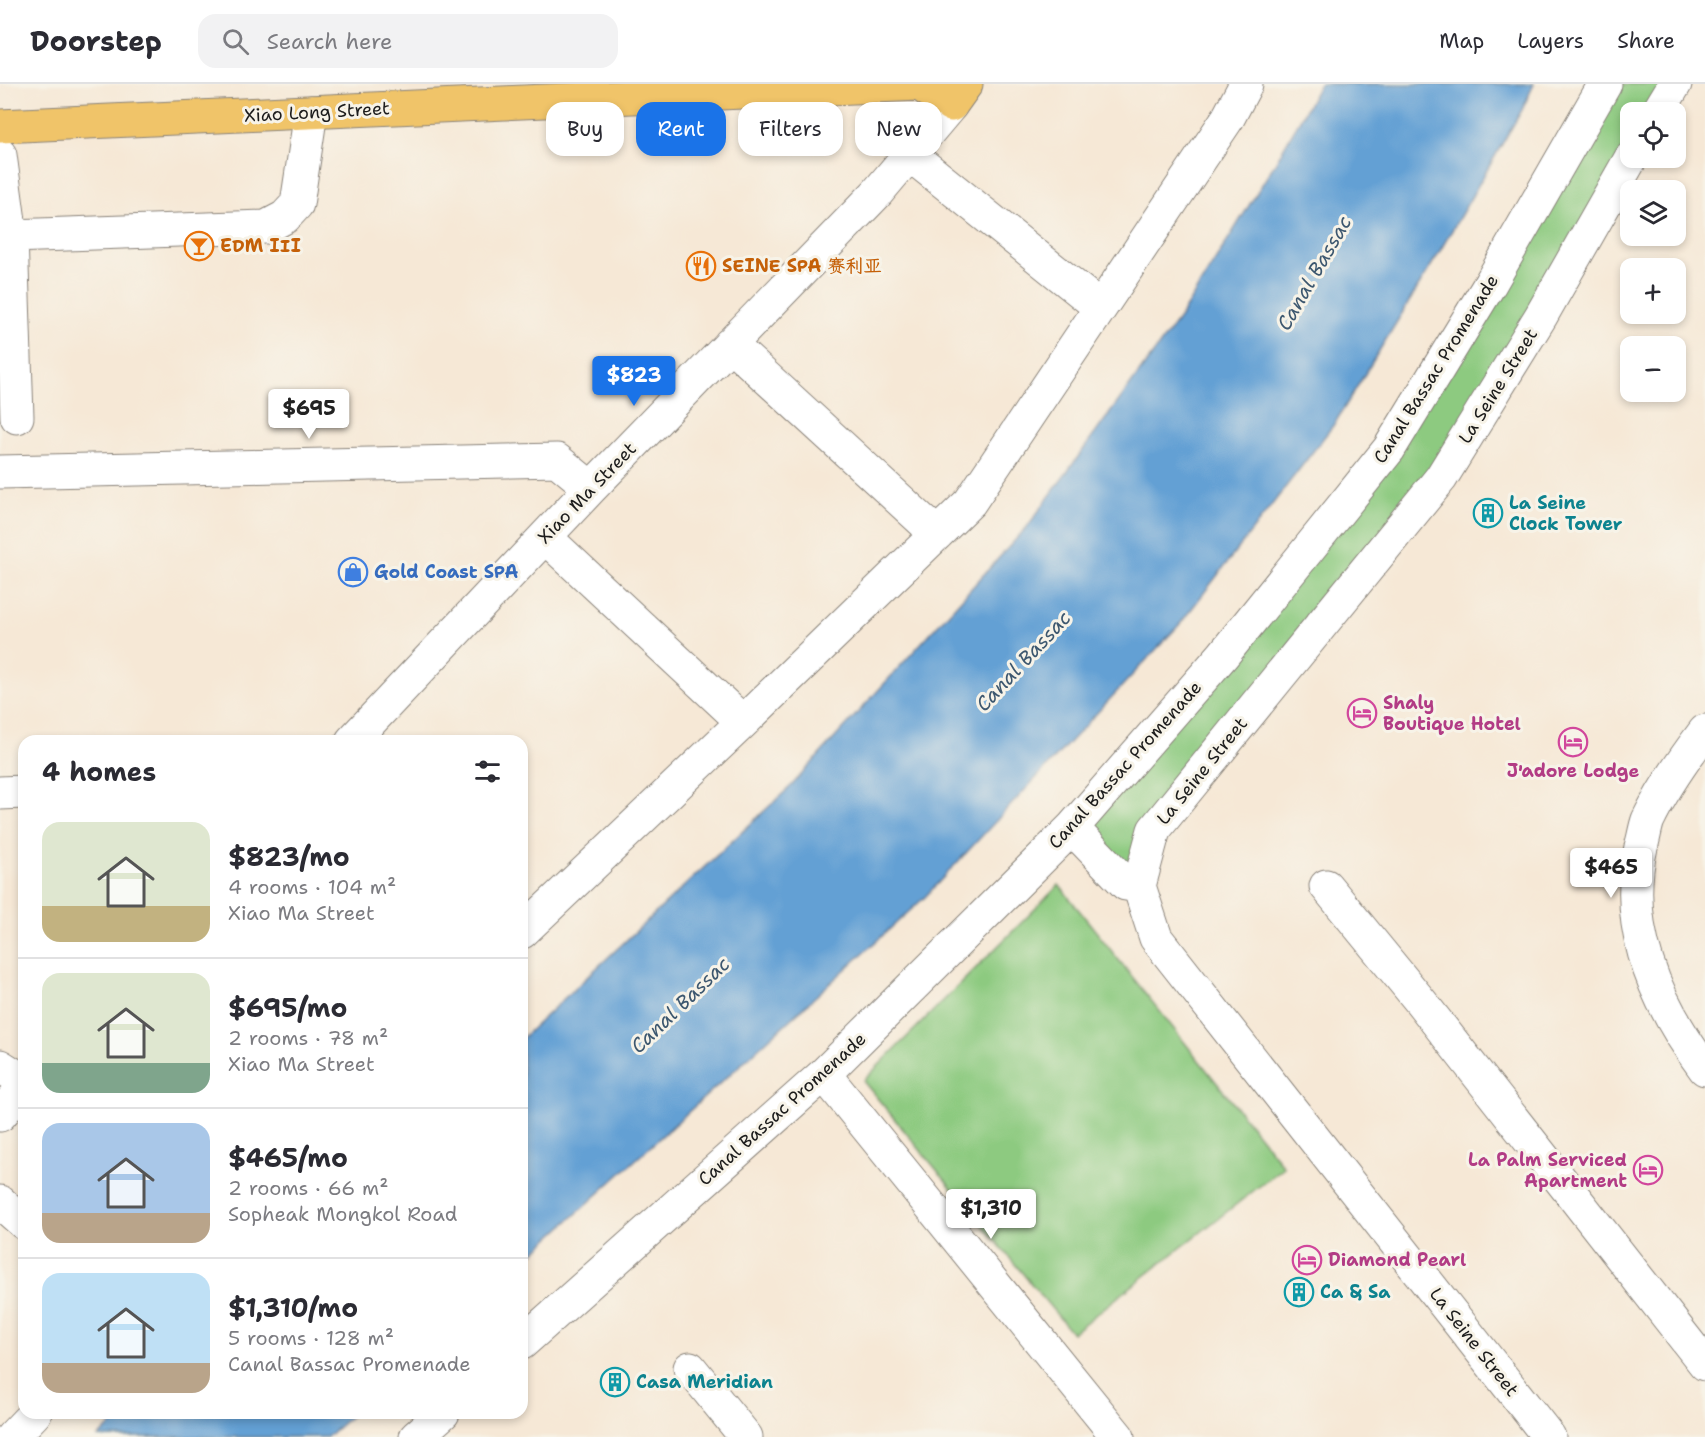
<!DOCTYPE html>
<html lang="en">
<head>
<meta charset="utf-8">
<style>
  :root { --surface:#fff; --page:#f2f2f3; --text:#2b2b33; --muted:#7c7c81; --line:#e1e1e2; --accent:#1a73e8 }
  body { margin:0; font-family:"Shantell Sans","LXGW WenKai TC",sans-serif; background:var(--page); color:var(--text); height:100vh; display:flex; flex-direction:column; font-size:22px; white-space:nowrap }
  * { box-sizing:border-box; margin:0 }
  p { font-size:20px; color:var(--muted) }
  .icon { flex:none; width:33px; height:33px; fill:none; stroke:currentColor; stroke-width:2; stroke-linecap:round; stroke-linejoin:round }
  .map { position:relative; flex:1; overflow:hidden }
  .sheet { position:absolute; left:18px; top:651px; width:510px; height:684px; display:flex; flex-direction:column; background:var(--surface); border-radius:18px; box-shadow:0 3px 9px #0003 }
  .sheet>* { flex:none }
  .guide { position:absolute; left:546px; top:18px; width:570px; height:54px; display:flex; gap:12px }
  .buttons { position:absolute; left:1620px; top:18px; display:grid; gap:12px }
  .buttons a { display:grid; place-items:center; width:66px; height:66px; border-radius:12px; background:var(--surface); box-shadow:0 3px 9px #0003; font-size:30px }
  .price { position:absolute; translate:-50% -51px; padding:0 14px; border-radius:6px; background:#fff; color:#222; font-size:20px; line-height:39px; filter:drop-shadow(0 2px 3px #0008) }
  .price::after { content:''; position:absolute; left:50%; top:36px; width:18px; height:14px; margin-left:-9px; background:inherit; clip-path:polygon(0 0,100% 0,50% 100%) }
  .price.current { background:var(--accent); color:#fff }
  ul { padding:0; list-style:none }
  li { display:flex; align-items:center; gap:18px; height:150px; padding:0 24px }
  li+li { border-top:2px solid var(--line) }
  li span { display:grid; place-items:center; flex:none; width:168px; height:120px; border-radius:18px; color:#555 }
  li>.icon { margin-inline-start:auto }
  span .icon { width:72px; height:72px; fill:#fffc; stroke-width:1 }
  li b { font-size:26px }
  h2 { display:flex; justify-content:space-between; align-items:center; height:72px; padding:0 24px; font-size:26px }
  .tag { padding:0 21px; border-radius:18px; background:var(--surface); box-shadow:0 3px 9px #0003; font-size:21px; line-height:54px }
  .tag.current { background:var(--accent); color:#fff }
  header { display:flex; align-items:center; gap:36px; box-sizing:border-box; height:84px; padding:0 30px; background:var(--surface); border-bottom:2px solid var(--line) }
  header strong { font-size:28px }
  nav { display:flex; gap:33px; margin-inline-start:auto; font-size:21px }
  .search { width:420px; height:54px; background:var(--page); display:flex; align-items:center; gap:15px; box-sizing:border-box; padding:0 21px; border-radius:18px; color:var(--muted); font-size:22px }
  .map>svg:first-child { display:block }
  .green { fill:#8dca80; stroke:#54734e; stroke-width:1.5 }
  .water { fill:#63a0d4; stroke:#405e78; stroke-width:1.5 }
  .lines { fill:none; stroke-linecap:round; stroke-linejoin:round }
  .minor-casing { stroke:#898279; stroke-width:35 }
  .major-casing { stroke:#898279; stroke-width:35 }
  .minor { stroke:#fff; stroke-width:33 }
  .major { stroke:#f0c469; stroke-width:33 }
  .labels { text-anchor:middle; stroke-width:6; stroke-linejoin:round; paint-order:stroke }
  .street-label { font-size:18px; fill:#1c1c1c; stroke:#f7f3e8 }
  .food-label { font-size:18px; font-weight:bold; fill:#c56008; stroke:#f7f3e8; text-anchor:start }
  .culture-label { font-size:18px; font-weight:bold; fill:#0d838f; stroke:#f7f3e8; text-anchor:start }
  .shop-label { font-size:18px; font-weight:bold; fill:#366cbe; stroke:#f7f3e8; text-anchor:start }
  .hotel-label { font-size:18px; font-weight:bold; fill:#b23c85; stroke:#f7f3e8; text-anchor:start }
  .water-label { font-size:20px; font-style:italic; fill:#3c576f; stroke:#f7f3e8 }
</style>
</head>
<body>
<header>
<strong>Doorstep</strong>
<div class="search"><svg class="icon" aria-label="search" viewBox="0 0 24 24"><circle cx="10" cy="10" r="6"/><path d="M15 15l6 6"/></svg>Search here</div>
<nav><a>Map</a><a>Layers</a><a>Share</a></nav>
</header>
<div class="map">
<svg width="1705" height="1353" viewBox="0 0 1705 1353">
  <rect width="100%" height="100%" fill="#f7f3e8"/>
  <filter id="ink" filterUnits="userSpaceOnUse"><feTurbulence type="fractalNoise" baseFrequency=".0167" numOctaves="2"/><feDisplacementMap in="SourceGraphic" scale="12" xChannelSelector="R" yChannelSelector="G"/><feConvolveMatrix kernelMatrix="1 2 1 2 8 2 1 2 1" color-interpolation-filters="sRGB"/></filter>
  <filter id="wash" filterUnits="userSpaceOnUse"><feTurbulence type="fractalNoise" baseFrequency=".008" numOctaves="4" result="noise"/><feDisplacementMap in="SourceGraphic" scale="24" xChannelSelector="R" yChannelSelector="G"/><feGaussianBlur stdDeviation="1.35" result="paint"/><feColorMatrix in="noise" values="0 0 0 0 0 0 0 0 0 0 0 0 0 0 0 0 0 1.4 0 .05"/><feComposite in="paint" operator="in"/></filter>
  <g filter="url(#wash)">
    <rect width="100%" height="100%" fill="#f6e8d6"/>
    <path class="green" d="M1605,0h70l-17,28h-28v46l-189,320 -287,351 -15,57 -67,-58 317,-379z
      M1059,801l225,282 -212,166 -209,-252z"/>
    <path class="water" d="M1320,0h214l-12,26 -85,146 -102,167 -155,201 -255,273 -403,366v-225l269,-252 236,-259 155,-213 92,-149z
      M123,1329h231l-27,24h-229z"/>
  </g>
  <g filter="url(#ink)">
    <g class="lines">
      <g class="minor-casing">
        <path id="minor" d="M1658,28l17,-28
          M909,70l191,153
          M0,71l11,81 255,-9 19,-10 12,-13 14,-92
          M11,152l6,181
          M730,260l207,190
          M0,388l557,-12 34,28
          M545,453l198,185
          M1705,647c-19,25 -43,60 -57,89 -3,8 -4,18 -7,27 -19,81 16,158 64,222
          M352,657l239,-253 285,-294 75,-89
          M0,709l24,-1
          M1072,744l54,56 13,2
          M1326,802l95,116 284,362
          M522,848l221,-210 227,-220 258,-384 18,-34
          M0,982l24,15
          M824,990l294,363
          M0,1031l24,-28
          M0,1118l24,21
          M522,1259l302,-269 248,-246 151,-173 166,-206 101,-165 115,-200
          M690,1284l56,69
          M12,1353l23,-24
          M416,1353l27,-24
          M1549,1353l-393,-499 -17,-52 15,-56 287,-352 100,-162 90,-158"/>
      </g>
      <g class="major-casing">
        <path id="major" d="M0,42l919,-42 32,21 15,-21"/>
      </g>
      <use href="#minor" class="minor"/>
      <use href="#major" class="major"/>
    </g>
  </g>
  <defs>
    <g id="bar-ring" transform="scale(1.5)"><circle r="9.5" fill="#f7f3e8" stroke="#e8710a" stroke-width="1.5"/><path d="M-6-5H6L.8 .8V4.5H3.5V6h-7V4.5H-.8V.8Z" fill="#e8710a"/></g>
    <g id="restaurant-ring" transform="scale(1.5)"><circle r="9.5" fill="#f7f3e8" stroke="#e8710a" stroke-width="1.5"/><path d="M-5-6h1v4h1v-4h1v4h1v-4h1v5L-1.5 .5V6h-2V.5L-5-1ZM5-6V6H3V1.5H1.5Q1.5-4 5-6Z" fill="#e8710a"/></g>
    <g id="building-ring" transform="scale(1.5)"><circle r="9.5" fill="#f7f3e8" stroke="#0f9aa8" stroke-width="1.5"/><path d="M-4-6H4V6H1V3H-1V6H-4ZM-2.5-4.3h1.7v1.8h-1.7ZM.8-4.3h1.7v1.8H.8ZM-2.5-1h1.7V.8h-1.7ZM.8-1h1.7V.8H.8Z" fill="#0f9aa8"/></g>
    <g id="shop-ring" transform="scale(1.5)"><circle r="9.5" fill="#f7f3e8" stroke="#3f7fe0" stroke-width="1.5"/><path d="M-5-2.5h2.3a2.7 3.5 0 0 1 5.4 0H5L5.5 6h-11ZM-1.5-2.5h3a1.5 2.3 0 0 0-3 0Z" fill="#3f7fe0"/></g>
    <g id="hotel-ring" transform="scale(1.5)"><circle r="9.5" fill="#f7f3e8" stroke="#d1479c" stroke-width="1.5"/><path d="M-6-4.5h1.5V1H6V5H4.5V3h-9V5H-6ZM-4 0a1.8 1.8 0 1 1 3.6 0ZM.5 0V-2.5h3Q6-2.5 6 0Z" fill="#d1479c"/></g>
  </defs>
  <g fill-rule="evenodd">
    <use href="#bar-ring" x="199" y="162"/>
    <use href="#restaurant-ring" x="701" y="182"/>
    <use href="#building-ring" x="1488" y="429"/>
    <use href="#shop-ring" x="353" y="488"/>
    <use href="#hotel-ring" x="1362" y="629"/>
    <use href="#hotel-ring" x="1573" y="658"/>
    <use href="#hotel-ring" x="1648" y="1086"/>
    <use href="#hotel-ring" x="1307" y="1176"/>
    <use href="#building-ring" x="1299" y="1208"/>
    <use href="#building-ring" x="615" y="1298"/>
  </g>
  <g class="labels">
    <g class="street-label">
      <text transform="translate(317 28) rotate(-3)" y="6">Xiao Long Street</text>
      <text transform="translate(1436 285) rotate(-58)" y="6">Canal Bassac Promenade</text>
      <text transform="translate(1498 302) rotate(-58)" y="6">La Seine Street</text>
      <text transform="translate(587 409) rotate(-46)" y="6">Xiao Ma Street</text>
      <text transform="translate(1125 681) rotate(-48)" y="6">Canal Bassac Promenade</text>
      <text transform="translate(1202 687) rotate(-51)" y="6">La Seine Street</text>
      <text transform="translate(782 1025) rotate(-42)" y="6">Canal Bassac Promenade</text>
      <text transform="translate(1474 1258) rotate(52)" y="6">La Seine Street</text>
    </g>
    <g class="food-label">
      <text x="220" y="168">EDM III</text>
      <text x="722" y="188">SEINE SPA 赛利亚</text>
    </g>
    <g class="culture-label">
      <text x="1509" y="425">La Seine<tspan x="1509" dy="21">Clock Tower</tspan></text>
      <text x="1320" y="1214">Ca &amp; Sa</text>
      <text x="636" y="1304">Casa Meridian</text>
    </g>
    <g class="shop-label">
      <text x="374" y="494">Gold Coast SPA</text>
    </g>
    <g class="hotel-label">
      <text x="1383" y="625">Shaly<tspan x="1383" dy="21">Boutique Hotel</tspan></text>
      <text x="1573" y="693" text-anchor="middle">J'adore Lodge</text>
      <text x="1627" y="1082" text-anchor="end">La Palm Serviced<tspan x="1627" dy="21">Apartment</tspan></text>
      <text x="1328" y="1182">Diamond Pearl</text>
    </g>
    <g class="water-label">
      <text transform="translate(1314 189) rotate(-60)" y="7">Canal Bassac</text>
      <text transform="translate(1023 577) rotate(-47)" y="7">Canal Bassac</text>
      <text transform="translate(680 921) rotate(-44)" y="7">Canal Bassac</text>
    </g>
  </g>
</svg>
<div class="buttons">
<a><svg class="icon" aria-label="locate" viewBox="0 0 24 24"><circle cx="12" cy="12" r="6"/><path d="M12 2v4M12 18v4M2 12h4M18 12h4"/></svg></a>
<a><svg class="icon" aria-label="layers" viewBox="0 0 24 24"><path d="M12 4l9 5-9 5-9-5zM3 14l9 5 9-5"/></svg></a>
<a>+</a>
<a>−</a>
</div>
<b class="price current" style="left:634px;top:323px">$823</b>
<b class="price" style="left:309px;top:356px">$695</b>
<b class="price" style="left:1611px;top:815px">$465</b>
<b class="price" style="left:991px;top:1156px">$1,310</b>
<div class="guide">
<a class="tag">Buy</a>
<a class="tag current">Rent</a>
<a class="tag">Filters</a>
<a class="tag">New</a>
</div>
<section class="sheet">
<h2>4 homes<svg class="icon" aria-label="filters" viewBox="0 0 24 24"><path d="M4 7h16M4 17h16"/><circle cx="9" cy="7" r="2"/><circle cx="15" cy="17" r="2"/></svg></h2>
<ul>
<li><span style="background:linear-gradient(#dfe7d0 70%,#c2b280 0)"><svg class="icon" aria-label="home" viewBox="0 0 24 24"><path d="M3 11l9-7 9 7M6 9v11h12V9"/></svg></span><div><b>$823/mo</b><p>4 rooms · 104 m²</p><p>Xiao Ma Street</p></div></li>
<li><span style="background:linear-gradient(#dfe7d0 75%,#7fa58c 0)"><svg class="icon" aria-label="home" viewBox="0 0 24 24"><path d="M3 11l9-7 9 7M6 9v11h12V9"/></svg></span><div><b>$695/mo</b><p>2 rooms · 78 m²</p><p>Xiao Ma Street</p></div></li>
<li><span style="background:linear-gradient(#a9c7e8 75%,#b9a48a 0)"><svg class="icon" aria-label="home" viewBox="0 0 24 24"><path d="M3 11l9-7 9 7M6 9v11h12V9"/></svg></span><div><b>$465/mo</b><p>2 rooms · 66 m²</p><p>Sopheak Mongkol Road</p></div></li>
<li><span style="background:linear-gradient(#bfe0f5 75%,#b9a48a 0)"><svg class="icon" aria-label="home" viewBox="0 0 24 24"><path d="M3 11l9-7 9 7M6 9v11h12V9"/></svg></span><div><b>$1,310/mo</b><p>5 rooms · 128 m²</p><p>Canal Bassac Promenade</p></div></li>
</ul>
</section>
</div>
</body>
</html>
